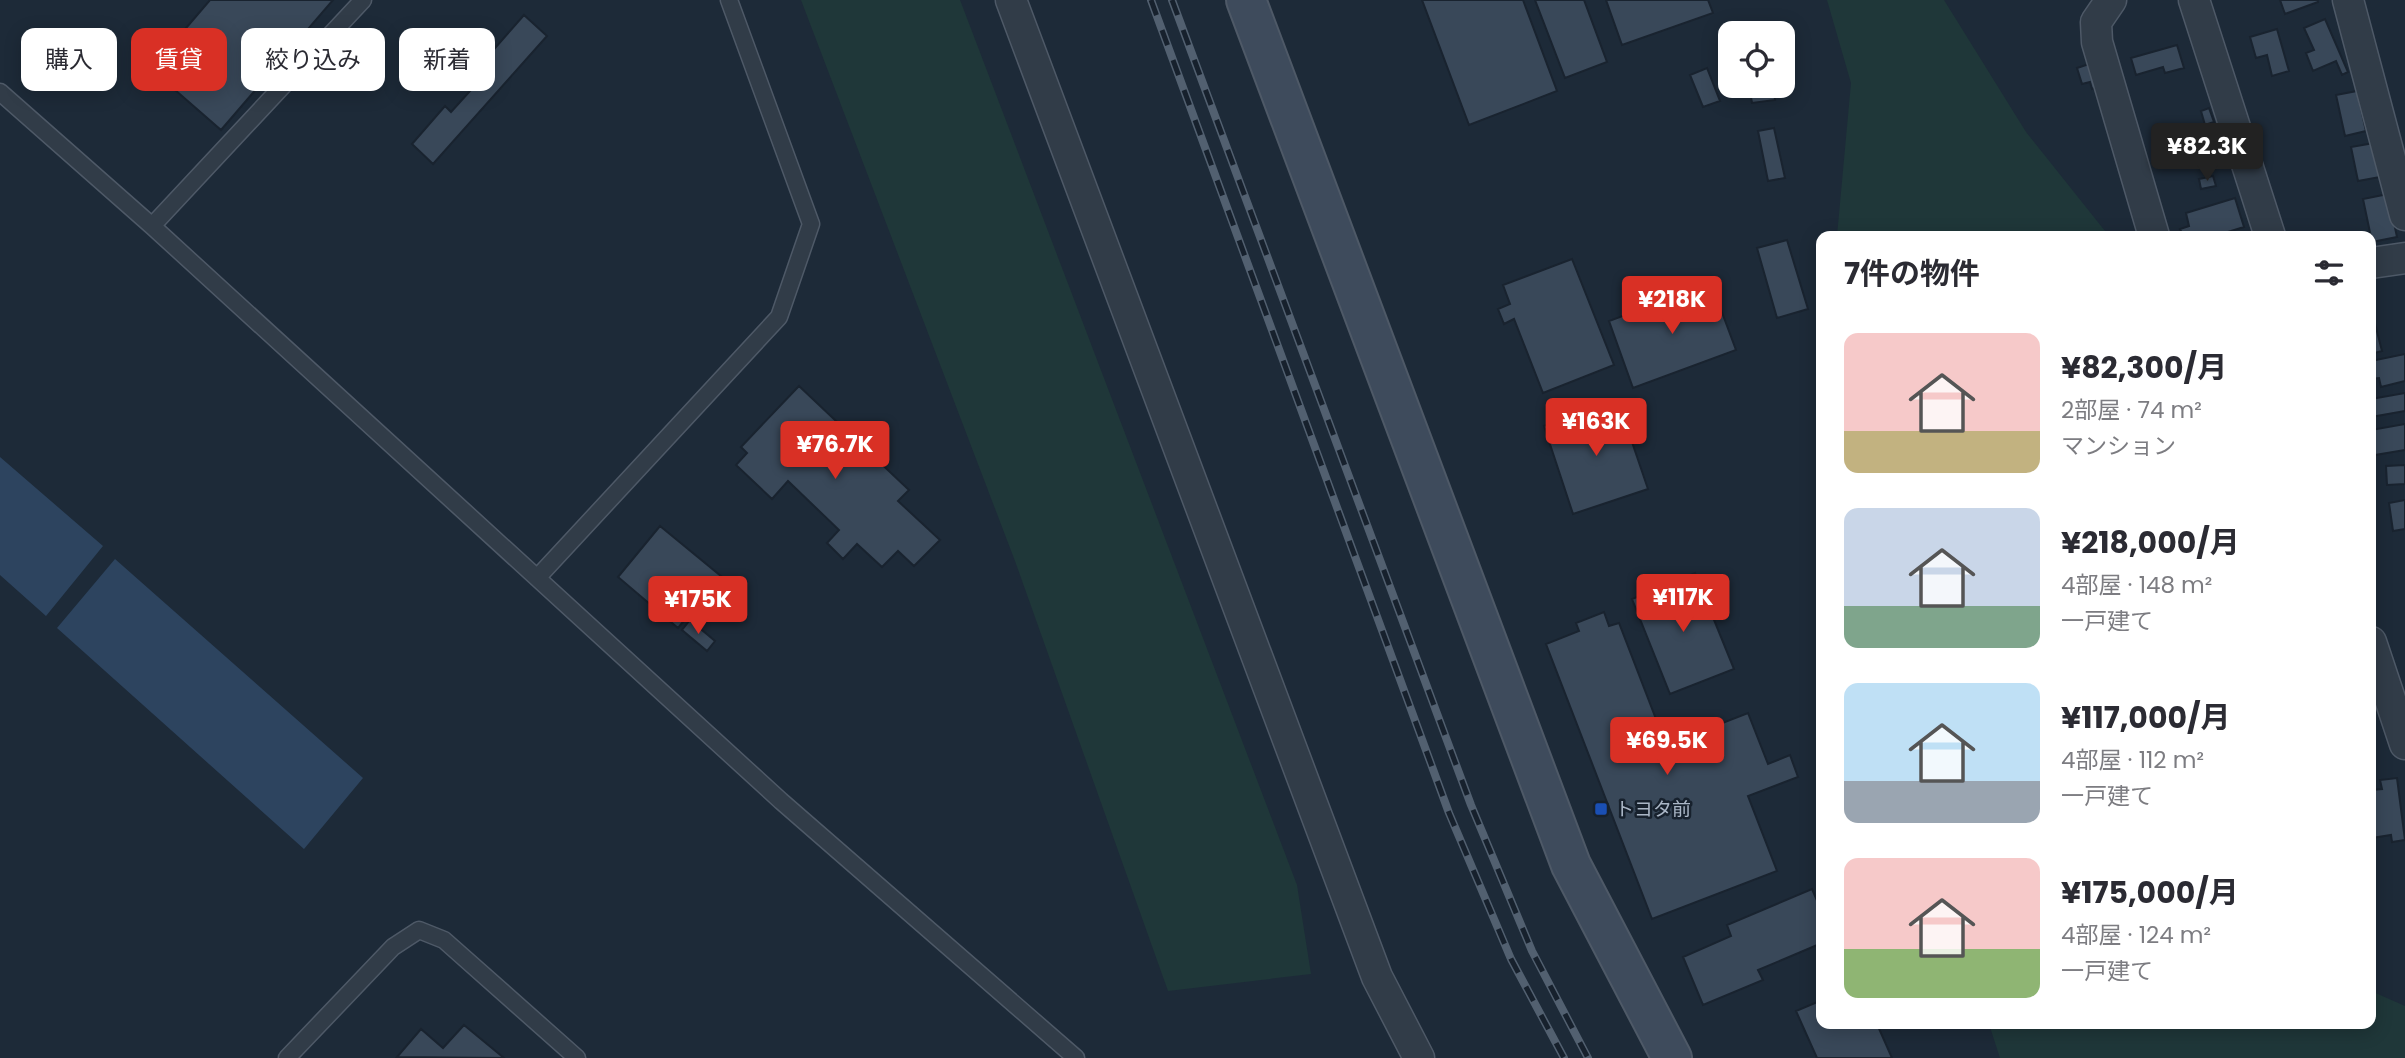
<!DOCTYPE html>
<html lang="ja">
<head>
<meta charset="utf-8">
<style>
  :root { --surface:#fff; --page:#f2f2f3; --text:#2b2b33; --muted:#7c7c81; --accent:#d93025 }
  body { margin:0; font-family:Poppins,"Noto Sans JP",sans-serif; background:var(--page); color:var(--text); height:100vh; display:flex; flex-direction:column; font-size:26px; white-space:nowrap }
  * { box-sizing:border-box; margin:0 }
  p { font-size:23px; color:var(--muted) }
  .icon { flex:none; width:38px; height:38px; fill:none; stroke:currentColor; stroke-width:2; stroke-linecap:round; stroke-linejoin:round }
  .map { position:relative; flex:1; overflow:hidden }
  .details { position:absolute; left:1816px; top:231px; width:560px; height:798px; display:flex; flex-direction:column; background:var(--surface); border-radius:14px; box-shadow:0 4px 18px #0003 }
  .details>* { flex:none }
  .banner { position:absolute; left:21px; top:28px; width:665px; height:63px; display:flex; gap:14px }
  .controls { position:absolute; left:1718px; top:21px; display:grid; gap:14px }
  .controls a { display:grid; place-items:center; width:77px; height:77px; border-radius:14px; background:var(--surface); box-shadow:0 4px 18px #0003; font-size:35px }
  .price { position:absolute; translate:-50% -60px; padding:0 16px; border-radius:7px; background:var(--accent); color:#fff; font-size:23px; line-height:46px; filter:drop-shadow(0 2px 4px #0008) }
  .price::after { content:''; position:absolute; left:50%; top:42px; width:21px; height:16px; margin-left:-10px; background:inherit; clip-path:polygon(0 0,100% 0,50% 100%) }
  .price.on { background:#222; color:#fff }
  ul { padding:0; list-style:none }
  li { display:flex; align-items:center; gap:21px; height:175px; padding:0 28px }
  li span { display:grid; place-items:center; flex:none; width:196px; height:140px; border-radius:14px; color:#555 }
  li>.icon { margin-inline-start:auto }
  span .icon { width:84px; height:84px; fill:#fffc; stroke-width:1 }
  li b { font-size:30px }
  h2 { display:flex; justify-content:space-between; align-items:center; height:84px; padding:0 28px; font-size:30px }
  .pill { padding:0 24px; border-radius:14px; background:var(--surface); box-shadow:0 4px 18px #0003; font-size:24px; line-height:63px }
  .pill.on { background:var(--accent); color:#fff }
  .map>svg:first-child { display:block }
  .green { fill:#1f3739 }
  .water { fill:#2d445f }
  .building { fill:#394859; stroke:#19232f; stroke-width:2 }
  .lines { fill:none; stroke-linecap:round; stroke-linejoin:round }
  .lane-casing { stroke:#4e5967; stroke-width:19 }
  .street-casing { stroke:#4e5967; stroke-width:33 }
  .secondary-casing { stroke:#4e5967; stroke-width:42 }
  .lane { stroke:#313c48; stroke-width:16 }
  .street { stroke:#313c48; stroke-width:30 }
  .secondary { stroke:#3e4b5c; stroke-width:38 }
  .rail-casing { stroke:#526070; stroke-width:8 }
  .rail { stroke:#17212d; stroke-width:5; stroke-dasharray:16; stroke-linecap:butt }
  .transit-dot { fill:#1a4fb4; stroke:#17212d; stroke-width:2.5 }
  .labels { text-anchor:middle; stroke-width:5; stroke-linejoin:round; paint-order:stroke }
  .poi-label { font-size:19px; fill:#aab6c6; stroke:#17212d; text-anchor:start }
</style>
</head>
<body>
<div class="map">
<svg width="2405" height="1058" viewBox="0 0 2405 1058">
  <rect width="100%" height="100%" fill="#1d2a38"/>
  <path class="green" d="M801,0h159l337,885 14,89 -143,17 -153,-430z
    M1827,0h117l82,132 83,104h-272l14,-153z
    M2371,991l34,15v52h-405l-11,-34h382z"/>
  <path class="water" d="M0,457l103,89 -57,70 -46,-41z
    M115,559l248,219 -59,71 -247,-221z"/>
  <path class="building" d="M210,0h123l-112,130 -70,-61z
    M1422,0h101l34,91 -88,34z
    M1535,0h49l23,62 -42,16z
    M1606,0h102l5,13 -91,32z
    M2280,0h38v2l-33,12z
    M524,15l23,21 -114,128 -21,-20 33,-38 6,6 38,-42 -7,-7z
    M2325,19l23,53 -6,3 -6,-14 -23,10 -7,-18 8,-3 -10,-22z
    M2277,29l12,42 -17,5 -5,-21 -11,3 -6,-21z
    M2177,45l7,23 -19,5 -2,-6 -27,8 -5,-17z
    M2095,62l8,24 -11,3 -2,-7 -8,2 -5,-16z
    M1707,68l13,33 -17,6 -13,-32z
    M1749,86h24l2,14 -23,3z
    M2357,91l9,40 -21,5 -9,-41z
    M2209,108l5,14 -9,3 -4,-14z
    M1774,128l11,50 -17,3 -10,-50z
    M2374,143l6,34 -22,4 -7,-34z
    M2213,176l3,10 -15,3 -2,-10z
    M2388,194l9,43 -25,5 -9,-43z
    M2235,198l9,29 -29,9h-32l-3,-7 9,-3 -3,-13z
    M1787,240l21,69 -31,9 -20,-70z
    M1572,259l42,106 -71,28 -29,-74 -10,5 -6,-15 12,-5 -7,-19z
    M1711,283l25,67 -103,38 -24,-67z
    M2371,308l11,43 -11,3z
    M2405,354v27l-24,6 -2,-9 -8,1v-18z
    M799,386l110,104 -11,11 42,39 -26,26 -16,-15 -16,16 -25,-23 -14,15 -16,-16 12,-13 -51,-49 -16,18 -36,-34 11,-12 -6,-6z
    M2405,393v18l-34,6v-18z
    M1618,401l30,88 -75,25 -29,-88z
    M2405,424v26l-30,5 -4,-25z
    M2405,465v19l-18,1 -1,-19z
    M2405,500v29l-12,2 -4,-28z
    M660,526l73,60 -21,25 -12,-10 -22,27 -60,-51z
    M1695,573l39,96 -64,25 -38,-95z
    M1604,612l5,14 10,-3 47,122 82,-32 20,51 22,-9 8,22 -50,19 29,75 -125,48 -106,-275 33,-13 -3,-8z
    M690,620l25,21 -8,10 -25,-21z
    M2397,778l8,62 -13,2 -1,-7 -19,3 -1,-48 11,-1 -2,-9z
    M1812,889l10,23v31l-64,27 5,10 -60,25 -20,-48 48,-21 -4,-11z
    M1822,1000v24h55l15,34h-75l-21,-47z
    M464,1025l40,33 -107,-1 24,-28 22,19z"/>
  <g class="lines">
    <g class="lane-casing">
      <path id="lane" d="M0,92l152,134 629,575 295,257
        M152,226l211,-226
        M537,578l242,-261 32,-93 -82,-224
        M287,1058l106,-111 26,-17 25,10 133,118"/>
    </g>
    <g class="street-casing">
      <path id="street" d="M1011,0l366,977 42,81
        M2111,0l-15,22 1,20 57,194
        M2194,0l76,236
        M2348,0l57,215
        M2371,263l34,-5
        M2371,642l34,102"/>
    </g>
    <g class="secondary-casing">
      <path id="secondary" d="M1246,0l325,865 101,193"/>
    </g>
    <use href="#lane" class="lane"/>
    <use href="#street" class="street"/>
    <use href="#secondary" class="secondary"/>
    <g class="rail-casing">
      <path id="rail" d="M1151,0l298,813 62,146 53,99
        M1172,0l299,805 61,146 56,107"/>
    </g>
    <use href="#rail" class="rail"/>
  </g>
  <rect class="transit-dot" x="1594" y="802" width="14" height="14" rx="3.5"/>
  <g class="labels">
    <g class="poi-label">
      <text x="1615" y="816">トヨタ前</text>
    </g>
  </g>
</svg>
<div class="controls">
<a><svg class="icon" aria-label="locate" viewBox="0 0 24 24"><circle cx="12" cy="12" r="6"/><path d="M12 2v4M12 18v4M2 12h4M18 12h4"/></svg></a>
</div>
<b class="price on" style="left:2207px;top:183px">¥82.3K</b>
<b class="price" style="left:1672px;top:336px">¥218K</b>
<b class="price" style="left:1596px;top:458px">¥163K</b>
<b class="price" style="left:835px;top:481px">¥76.7K</b>
<b class="price" style="left:1683px;top:634px">¥117K</b>
<b class="price" style="left:698px;top:636px">¥175K</b>
<b class="price" style="left:1667px;top:777px">¥69.5K</b>
<div class="banner">
<a class="pill">購入</a>
<a class="pill on">賃貸</a>
<a class="pill">絞り込み</a>
<a class="pill">新着</a>
</div>
<section class="details">
<h2>7件の物件<svg class="icon" aria-label="filters" viewBox="0 0 24 24"><path d="M4 7h16M4 17h16"/><circle cx="9" cy="7" r="2"/><circle cx="15" cy="17" r="2"/></svg></h2>
<ul>
<li><span style="background:linear-gradient(#f6c9c9 70%,#c2b280 0)"><svg class="icon" aria-label="home" viewBox="0 0 24 24"><path d="M3 11l9-7 9 7M6 9v11h12V9"/></svg></span><div><b>¥82,300/月</b><p>2部屋 · 74 m²</p><p>マンション</p></div></li>
<li><span style="background:linear-gradient(#c9d6e8 70%,#7fa58c 0)"><svg class="icon" aria-label="home" viewBox="0 0 24 24"><path d="M3 11l9-7 9 7M6 9v11h12V9"/></svg></span><div><b>¥218,000/月</b><p>4部屋 · 148 m²</p><p>一戸建て</p></div></li>
<li><span style="background:linear-gradient(#bfe0f5 70%,#9aa5b1 0)"><svg class="icon" aria-label="home" viewBox="0 0 24 24"><path d="M3 11l9-7 9 7M6 9v11h12V9"/></svg></span><div><b>¥117,000/月</b><p>4部屋 · 112 m²</p><p>一戸建て</p></div></li>
<li><span style="background:linear-gradient(#f6c9c9 65%,#8fb573 0)"><svg class="icon" aria-label="home" viewBox="0 0 24 24"><path d="M3 11l9-7 9 7M6 9v11h12V9"/></svg></span><div><b>¥175,000/月</b><p>4部屋 · 124 m²</p><p>一戸建て</p></div></li>
</ul>
</section>
</div>
</body>
</html>
